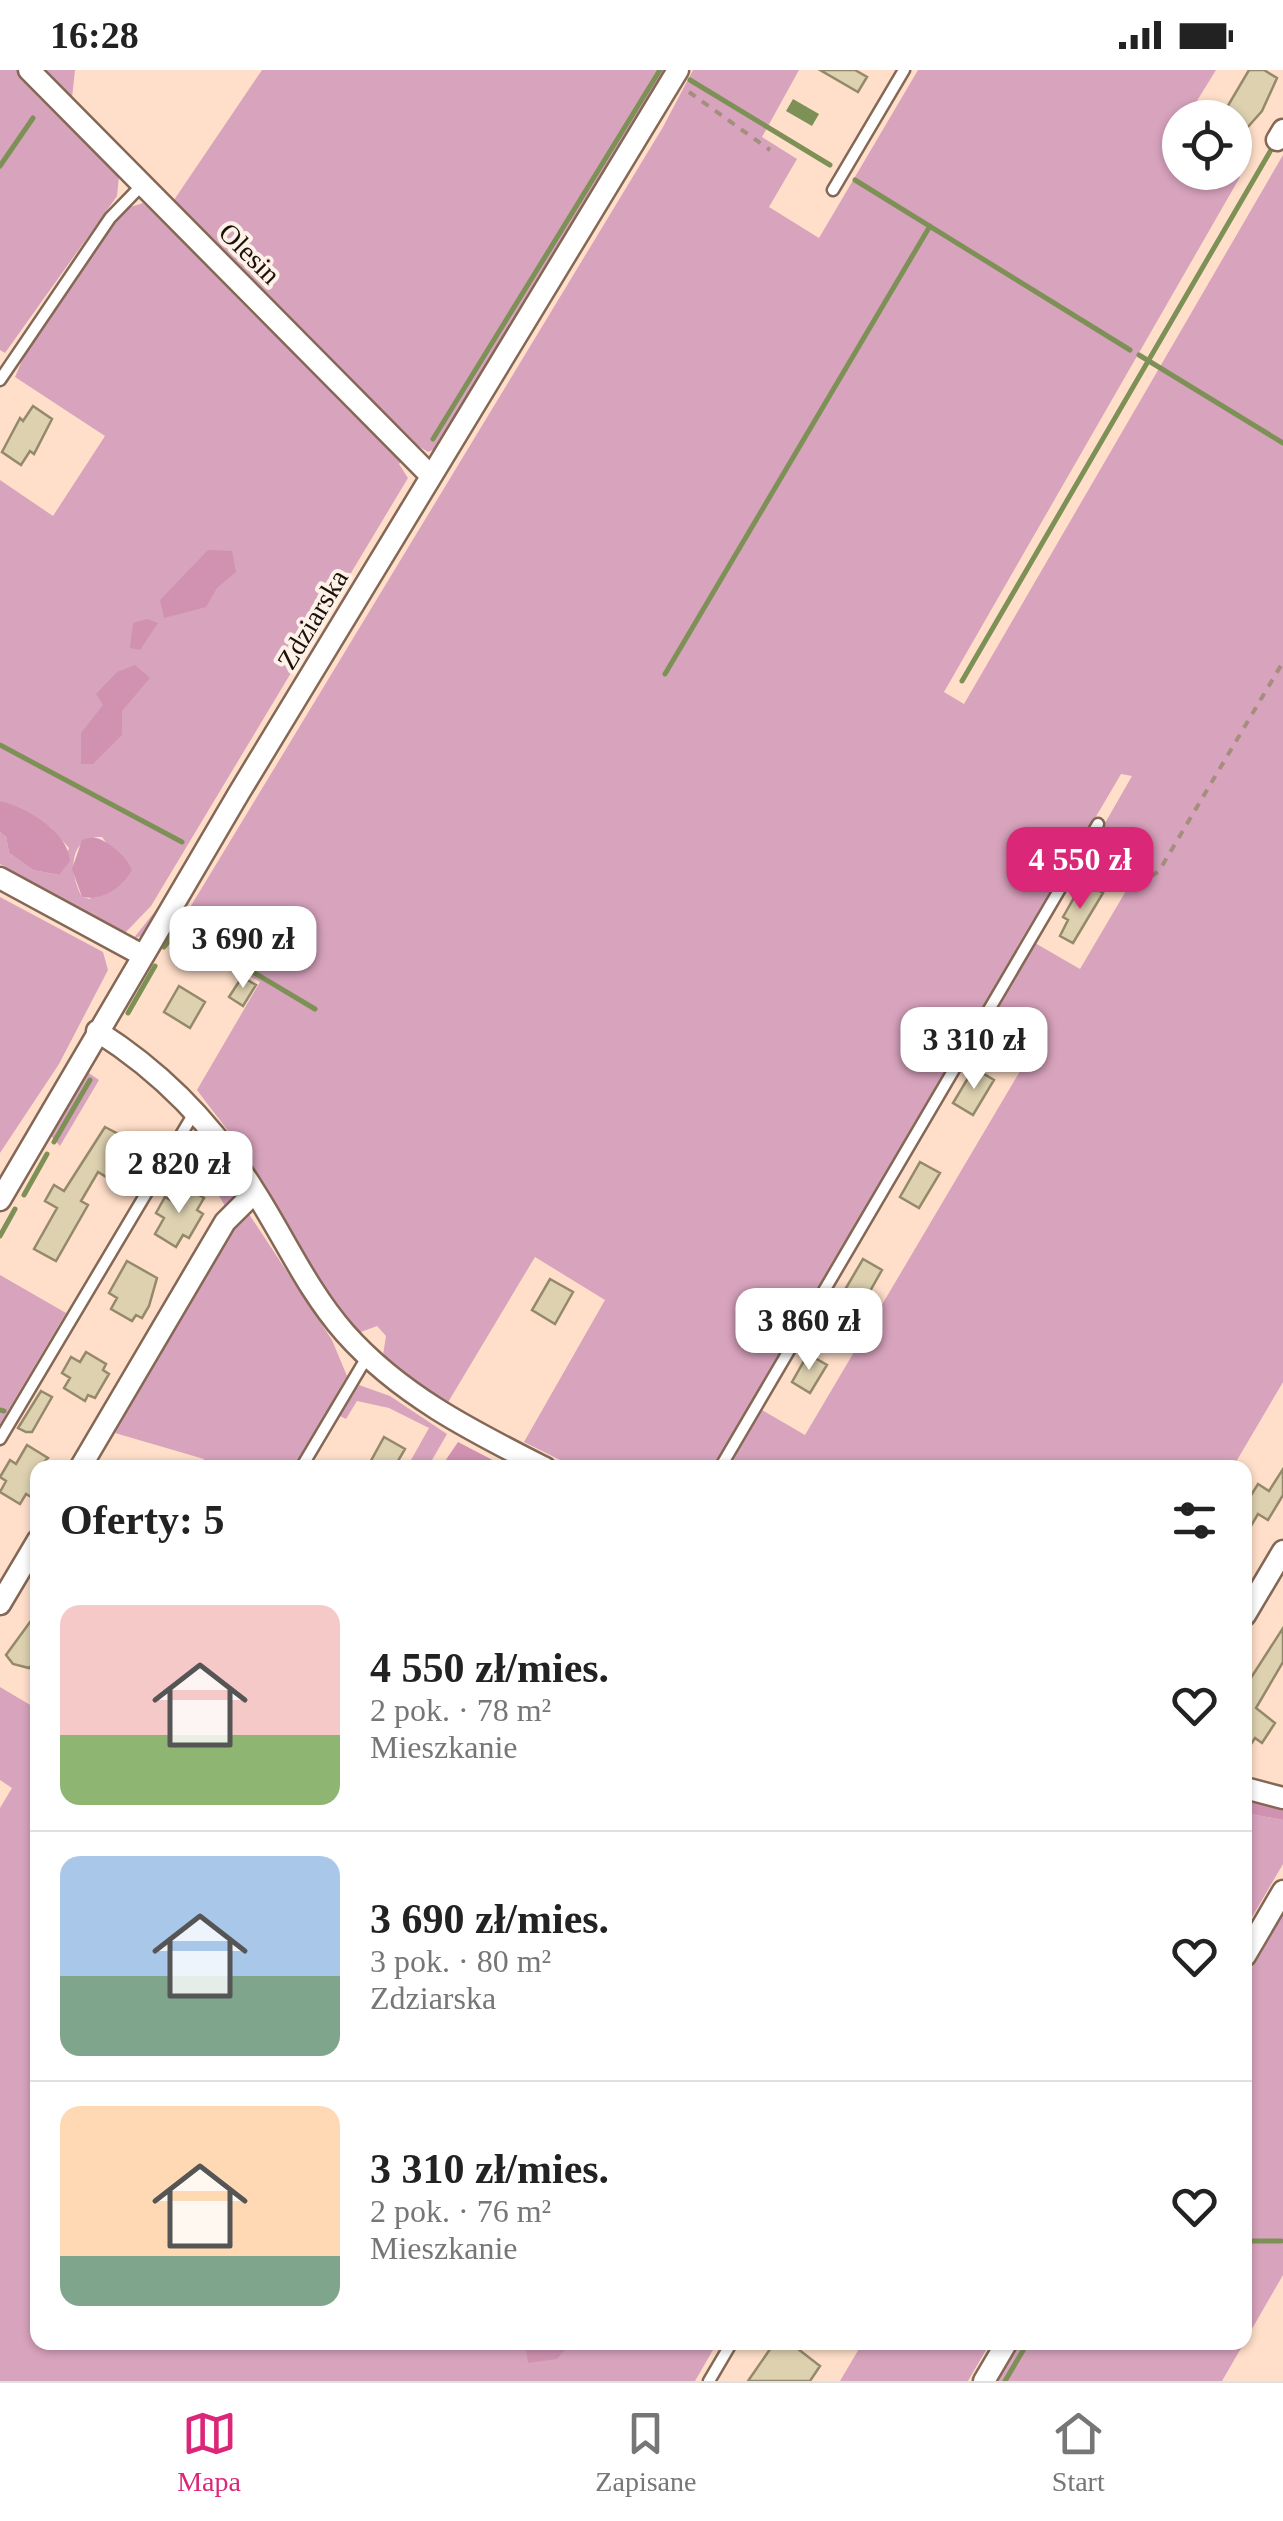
<!DOCTYPE html>
<html lang="pl">
<head>
<meta charset="utf-8">
<style>
  :root { --surface:#fff; --page:#f2f2f2; --text:#222; --muted:#767676; --line:#e0e0e0; --accent:#db2777 }
  body { margin:0; font-family:Georgia,serif; background:var(--page); color:var(--text); height:100vh; display:flex; flex-direction:column; font-size:38px; white-space:nowrap }
  * { box-sizing:border-box; margin:0 }
  p { font-size:32px; color:var(--muted) }
  .icon { flex:none; width:55px; height:55px; fill:none; stroke:currentColor; stroke-width:2; stroke-linecap:round; stroke-linejoin:round }
  .map { position:relative; flex:1; overflow:hidden }
  .sheet { position:absolute; left:30px; top:1390px; width:1222px; height:890px; display:flex; flex-direction:column; background:var(--surface); border-radius:20px; box-shadow:0 2px 8px #0004 }
  .sheet>* { flex:none }
  .fabs { position:absolute; left:1162px; top:30px; display:grid; gap:20px }
  .fabs a { display:grid; place-items:center; width:90px; height:90px; border-radius:50%; background:var(--surface); box-shadow:0 2px 8px #0004; font-size:50px }
  .price { position:absolute; translate:-50% -85px; padding:0 22px; border-radius:20px; background:#fff; color:#222; font-size:32px; line-height:65px; filter:drop-shadow(0 2px 5px #0008) }
  .price::after { content:''; position:absolute; left:50%; top:60px; width:30px; height:22px; margin-left:-15px; background:inherit; clip-path:polygon(0 0,100% 0,50% 100%) }
  .price.current { background:var(--accent); color:#fff }
  ul { padding:0; list-style:none }
  li { display:flex; align-items:center; gap:30px; height:250px; padding:0 30px }
  li+li { border-top:2px solid var(--line) }
  li span { display:grid; place-items:center; flex:none; width:280px; height:200px; border-radius:20px; color:#555 }
  li>.icon { margin-inline-start:auto }
  span .icon { width:120px; height:120px; fill:#fffc; stroke-width:1 }
  li b { font-size:42px }
  h2 { display:flex; justify-content:space-between; align-items:center; height:120px; padding:0 30px; font-size:42px }
  .status { display:flex; justify-content:space-between; align-items:center; height:70px; padding:0 50px; background:var(--surface); direction:ltr }
  .status svg { height:28px; fill:currentColor }
  .menu { display:flex; justify-content:space-around; align-items:center; height:140px; border-top:2px solid var(--line); background:var(--surface); font-size:28px; color:var(--muted) }
  .menu a { display:grid; justify-items:center; gap:5px }
  .menu .current { color:var(--accent) }
  .map>svg:first-child { display:block }
  .green { fill:#d8a3bd; fill-rule:evenodd }
  .forest { fill:#d192b2 }
  .water { fill:#7d9156 }
  .lines { fill:none; stroke-linecap:round; stroke-linejoin:round }
  .stream { stroke:#7d9156; stroke-width:5 }
  .building { fill:#ddd1b0; stroke:#94896a; stroke-width:2.5 }
  .lane-casing { stroke:#846855; stroke-width:15 }
  .street-casing { stroke:#846855; stroke-width:25 }
  .path { stroke:#a58e7e; stroke-width:4; stroke-dasharray:8 8; stroke-linecap:butt }
  .lane { stroke:#fff; stroke-width:10 }
  .street { stroke:#fff; stroke-width:20 }
  .labels { text-anchor:middle; stroke-width:8; stroke-linejoin:round; paint-order:stroke }
  .street-label { font-size:28px; fill:#1c110a; stroke:#fef1e8 }
</style>
</head>
<body>
<div class="status"><b>16:28</b><svg viewBox="0 0 49 12"><path d="M0 12V9h3v3zM5 12V6h3v6zM10 12V3h3v9zM15 12V0h3v12zM26 1h20v11H26zM47 4h2v5h-2z"/></svg></div>
<div class="map">
<svg width="1283" height="2311" viewBox="0 0 1283 2311">
  <rect width="100%" height="100%" fill="#ffdfca"/>
  <path class="green" d="M0,0h19l100,106 -2,20 -112,157 -5,-3z
    M42,0h33l-3,28z
    M262,0h407l-232,378 -9,4 -13,-8 -241,-244z
    M693,0h106l-37,67 35,22 -28,48 50,31 99,-168h298l-29,47 -7,1 -6,22 6,3v29l52,1 8,4 -296,515 20,12 319,-549v1227l-50,85h-504l33,-57 43,25 221,-374 -44,-26 53,-92 45,26 53,-90 -44,-28 43,-75 -11,-2 -407,693h-140l-50,-25 81,-142 -70,-43 -88,147 -64,-49 3,-19 -9,-10 -16,6c-46,-33 -79,-118 -109,-167 -16,-26 -37,-50 -55,-75l63,-108 -83,-48 9,-20 477,-787z
    M666,36l-8,20 -232,374z
    M143,133l260,257 -4,4 9,14 -257,428 -26,27 -125,-69v-32l6,3 3,18 24,17 26,5 10,-27 -19,-21 -50,-26v-321l53,36 52,-80 -90,-59 12,-28 97,-140zM92,767h10l8,11 -20,51 -8,-2c-11,-20 -15,-51 10,-60z
    M405,431l-259,433 -13,5 23,-29 245,-408z
    M0,827l103,55 5,18 -49,94 -59,89z
    M86,1001l13,9 -39,66 -12,-13z
    M196,1063l9,4 37,50 -1,6 -51,-59z
    M194,1084l42,46 -10,11 -1,-5z
    M247,1141l85,129 15,36 -51,91h-96l4,-8 -89,-26 121,-213z
    M0,1205l66,38 -66,111z
    M359,1315l31,11 57,38 -19,33h-21l22,-39 -40,-20 -32,-7 -11,18 -6,-3z
    M0,1617l37,22 1,633 679,1 -22,38h-695v-573l12,-20 -12,-8z
    M1245,1743l38,7v44l-38,65z
    M1283,1844v361l-38,66v-361z
    M863,2272h127v1l-22,38h-128z
    M1017,2273h227l-22,38h-228z"/>
  <path class="forest" d="M208,480l24,1 4,21 -19,16 -11,19 -42,11 -4,-18z
    M147,549l11,4 -18,27 -10,-2 3,-25z
    M135,595l15,13 -28,33v24l-29,29h-12v-31l22,-28 -7,-11 21,-22z
    M0,731c27,7 68,30 70,60l-11,14 -26,-5 -24,-17 -3,-17 -6,-4z
    M92,767c13,1 36,20 40,33 -10,17 -28,31 -50,27l-10,-28 10,-29z
    M458,1372l48,25h-65z
    M1245,1725l38,12v13l-38,-7z
    M525,2273v-1l46,1 -14,16 -29,4z"/>
  <path class="water" d="M793,29l26,15 -7,12 -26,-15z"/>
  <g class="lines">
    <path class="stream" d="M690,10l140,85
      M0,96l33,-48
      M855,110l275,170
      M1139,285l144,88
      M433,369l227,-369
      M665,604l265,-448
      M962,611l313,-538
      M0,675l182,97
      M164,877l15,-19 136,81
      M128,943l27,-47
      M54,1072l36,-62
      M24,1125l23,-41
      M0,1166l15,-27
      M0,1340l4,1
      M203,1395l10,3
      M1245,2171h36
      M1005,2311l23,-39"/>
  </g>
  <path class="building" d="M820,0h35l12,7 -9,15z
    M1249,0h15l13,8 -15,33 -15,17 -24,-14z
    M33,336l19,13 -18,35 -4,-3 -9,14 -19,-13 18,-34 3,3z
    M1089,816l14,7 -30,50 -13,-7 8,-16 -5,-3 16,-28 6,4z
    M242,907l14,8 -13,21 -14,-9z
    M179,916l26,16 -15,26 -26,-16z
    M974,998l20,12 -21,35 -20,-12z
    M105,1057l21,11 -14,23 5,2 -9,15 -10,-6 -17,29 7,4 -32,56 -22,-12 23,-41 -12,-7 9,-16 10,6z
    M920,1092l20,11 -21,35 -19,-11z
    M184,1116l20,12 -7,12 6,4 -14,24 -6,-3 -7,12 -21,-13 9,-16 -8,-5 9,-16 9,5z
    M863,1189l19,11 -25,44 -12,-8 8,-13 -7,-5z
    M127,1191l30,17 -8,28 -7,12 -6,-3 -4,6 -21,-12 6,-11 -8,-5z
    M550,1209l23,13 -18,32 -23,-14z
    M86,1282l20,12 -3,6 6,4 -14,24 -7,-3 -3,6 -21,-13 6,-10 -8,-5 9,-16 9,5z
    M808,1284l19,11 -17,28 -18,-11z
    M41,1321l11,6 -20,35h-6l-8,-4z
    M384,1367l21,12 -11,19h-27z
    M27,1375l21,13 -10,10v33l-12,-7 -6,10 -20,-12 6,-11 -6,-4 10,-17 6,4z
    M1283,1399v26l-15,25 -10,-6 -13,22v-31l13,-21 11,7z
    M38,1541v48l-9,9 -16,-4 -7,-9z
    M1283,1558v34l-27,46 19,15 -13,20 -7,-5 -10,15v-66z
    M775,2272h14l31,24 -10,15h-62z"/>
  <g class="lines">
    <g class="lane-casing">
      <path id="lane" d="M833,120l71,-120
        M0,310l110,-162 32,-33
        M0,1369l194,-326
        M301,1398l66,-111
        M720,1398l378,-644
        M709,2311l23,-39"/>
    </g>
    <g class="street-casing">
      <path id="street" d="M29,0l402,406
        M1277,70l6,-10
        M0,808l142,77
        M97,961c65,41 118,96 158,161 30,47 53,99 90,141 55,62 127,98 200,135
        M0,1130l239,-407 439,-723
        M80,1398l145,-246 30,-30
        M0,1534l38,-64
        M1245,1545l38,-64
        M1245,1718l38,10
        M1245,1886l38,-65
        M984,2311l23,-39"/>
    </g>
    <path class="path" d="M689,22l81,58
      M1098,782l45,30 16,-11 124,-209"/>
    <use href="#lane" class="lane"/>
    <use href="#street" class="street"/>
  </g>
  <g class="labels">
    <g class="street-label">
      <text transform="translate(250 183) rotate(45)" y="10">Olesin</text>
      <text transform="translate(312 549) rotate(-59)" y="10">Zdziarska</text>
    </g>
  </g>
</svg>
<div class="fabs">
<a><svg class="icon" aria-label="locate" viewBox="0 0 24 24"><circle cx="12" cy="12" r="6"/><path d="M12 2v4M12 18v4M2 12h4M18 12h4"/></svg></a>
</div>
<b class="price current" style="left:1080px;top:842px">4 550 zł</b>
<b class="price" style="left:243px;top:921px">3 690 zł</b>
<b class="price" style="left:974px;top:1022px">3 310 zł</b>
<b class="price" style="left:179px;top:1146px">2 820 zł</b>
<b class="price" style="left:809px;top:1303px">3 860 zł</b>
<section class="sheet">
<h2>Oferty: 5<svg class="icon" aria-label="filters" viewBox="0 0 24 24"><path d="M4 7h16M4 17h16"/><circle cx="9" cy="7" r="2"/><circle cx="15" cy="17" r="2"/></svg></h2>
<ul>
<li><span style="background:linear-gradient(#f6c9c9 65%,#8fb573 0)"><svg class="icon" aria-label="home" viewBox="0 0 24 24"><path d="M3 11l9-7 9 7M6 9v11h12V9"/></svg></span><div><b>4 550 zł/mies.</b><p>2 pok. · 78 m²</p><p>Mieszkanie</p></div><svg class="icon" aria-label="heart" viewBox="0 0 24 24"><path d="M12 20l-8-8c-3-5 5-10 8-4 3-6 11-1 8 4z"/></svg></li>
<li><span style="background:linear-gradient(#a9c7e8 60%,#7fa58c 0)"><svg class="icon" aria-label="home" viewBox="0 0 24 24"><path d="M3 11l9-7 9 7M6 9v11h12V9"/></svg></span><div><b>3 690 zł/mies.</b><p>3 pok. · 80 m²</p><p>Zdziarska</p></div><svg class="icon" aria-label="heart" viewBox="0 0 24 24"><path d="M12 20l-8-8c-3-5 5-10 8-4 3-6 11-1 8 4z"/></svg></li>
<li><span style="background:linear-gradient(#ffd9b3 75%,#7fa58c 0)"><svg class="icon" aria-label="home" viewBox="0 0 24 24"><path d="M3 11l9-7 9 7M6 9v11h12V9"/></svg></span><div><b>3 310 zł/mies.</b><p>2 pok. · 76 m²</p><p>Mieszkanie</p></div><svg class="icon" aria-label="heart" viewBox="0 0 24 24"><path d="M12 20l-8-8c-3-5 5-10 8-4 3-6 11-1 8 4z"/></svg></li>
</ul>
</section>
</div>
<nav class="menu">
<a class="current"><svg class="icon" aria-label="map" viewBox="0 0 24 24"><path d="M3 6l6-2 6 2 6-2v14l-6 2-6-2-6 2zM9 4v14M15 6v14"/></svg>Mapa</a>
<a><svg class="icon" aria-label="saved" viewBox="0 0 24 24"><path d="M7 4h10v16l-5-4-5 4z"/></svg>Zapisane</a>
<a><svg class="icon" aria-label="home" viewBox="0 0 24 24"><path d="M3 11l9-7 9 7M6 9v11h12V9"/></svg>Start</a>
</nav>
</body>
</html>
